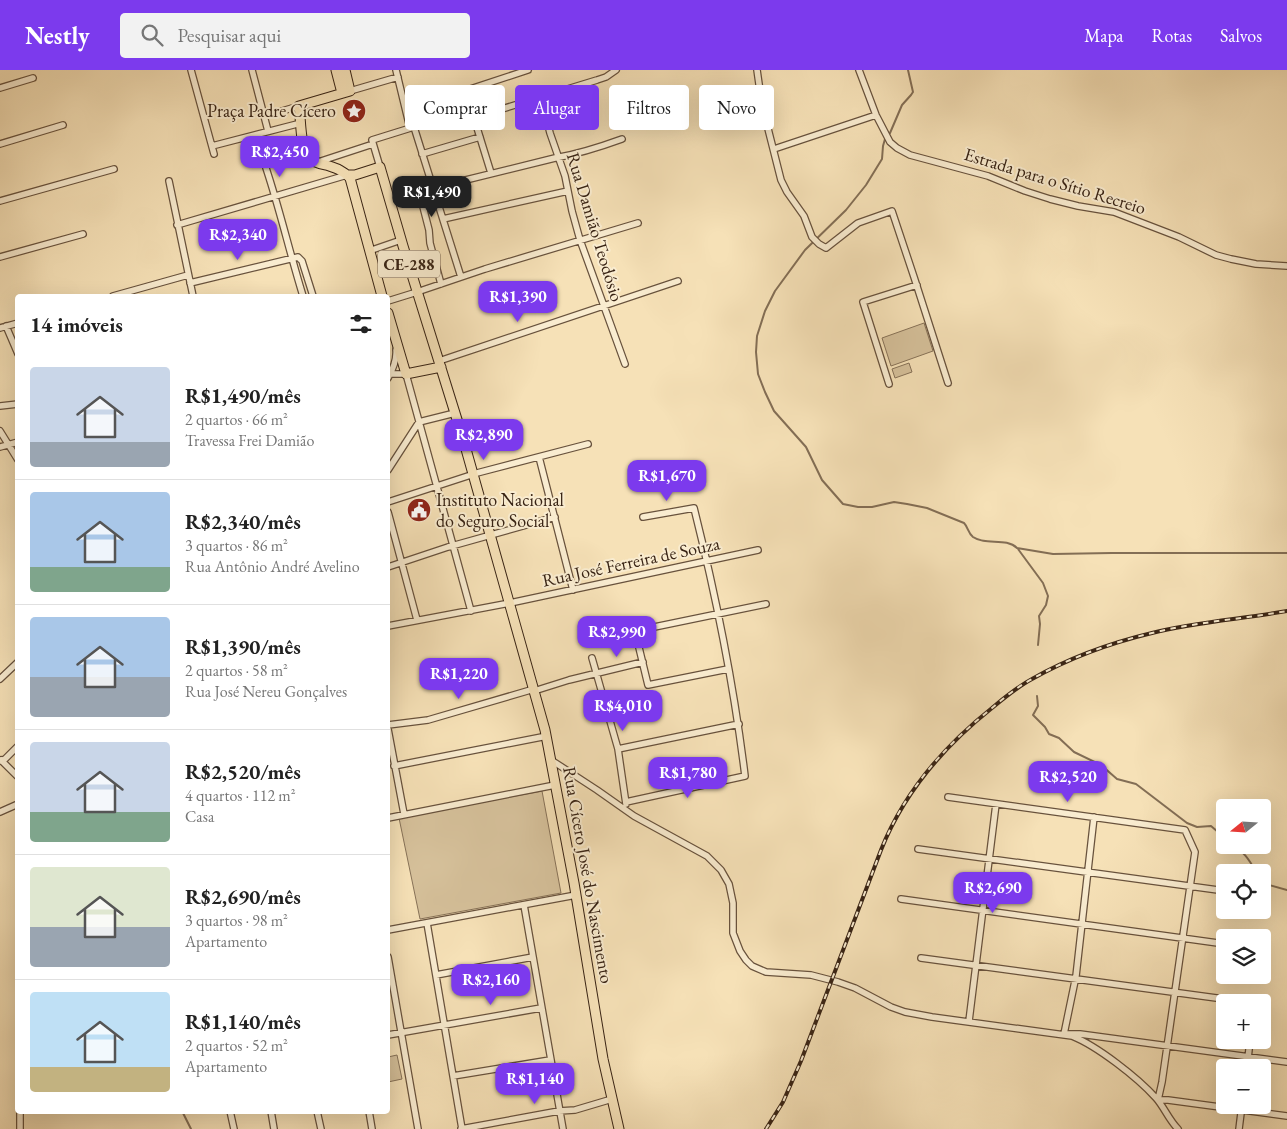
<!DOCTYPE html>
<html lang="pt">
<head>
<meta charset="utf-8">
<style>
  :root { --surface:#fff; --page:#f2f2f2; --text:#222; --muted:#767676; --line:#e0e0e0; --accent:#7c3aed }
  body { margin:0; font-family:"EB Garamond",serif; background:var(--page); color:var(--text); height:100vh; display:flex; flex-direction:column; font-size:19px; white-space:nowrap }
  * { box-sizing:border-box; margin:0 }
  p { font-size:16px; color:var(--muted) }
  .icon { flex:none; width:28px; height:28px; fill:none; stroke:currentColor; stroke-width:2; stroke-linecap:round; stroke-linejoin:round }
  .map { position:relative; flex:1; overflow:hidden }
  .drawer { position:absolute; left:15px; top:224px; width:375px; height:820px; display:flex; flex-direction:column; background:var(--surface); border-radius:5px; box-shadow:0 5px 20px #0002 }
  .drawer>* { flex:none }
  .banner { position:absolute; left:405px; top:15px; width:475px; height:45px; display:flex; gap:10px }
  .needle { width:32px; rotate:252deg }
  .buttons { position:absolute; left:1216px; top:729px; display:grid; gap:10px }
  .buttons a { display:grid; place-items:center; width:55px; height:55px; border-radius:5px; background:var(--surface); box-shadow:0 5px 20px #0002; font-size:25px }
  .price { position:absolute; translate:-50% -42px; padding:0 11px; border-radius:10px; background:var(--accent); color:#fff; font-size:16px; line-height:32px; filter:drop-shadow(0 1px 2px #0008) }
  .price::after { content:''; position:absolute; left:50%; top:30px; width:15px; height:11px; margin-left:-8px; background:inherit; clip-path:polygon(0 0,100% 0,50% 100%) }
  .price.on { background:#222; color:#fff }
  ul { padding:0; list-style:none }
  li { display:flex; align-items:center; gap:15px; height:125px; padding:0 15px }
  li+li { border-top:1px solid var(--line) }
  li span { display:grid; place-items:center; flex:none; width:140px; height:100px; border-radius:5px; color:#555 }
  li>.icon { margin-inline-start:auto }
  span .icon { width:60px; height:60px; fill:#fffc; stroke-width:1 }
  li b { font-size:21px }
  h2 { display:flex; justify-content:space-between; align-items:center; height:60px; padding:0 15px; font-size:21px }
  .tag { padding:0 18px; border-radius:5px; background:var(--surface); box-shadow:0 5px 20px #0002; font-size:18px; line-height:45px }
  .tag.on { background:var(--accent); color:#fff }
  header { display:flex; align-items:center; gap:30px; box-sizing:border-box; height:70px; padding:0 25px; background:var(--accent); color:#fff }
  header strong { font-size:24px }
  nav { display:flex; gap:28px; margin-inline-start:auto; font-size:18px }
  .search { width:350px; height:45px; background:var(--page); display:flex; align-items:center; gap:12px; box-sizing:border-box; padding:0 18px; border-radius:5px; color:var(--muted); font-size:19px }
  .map>svg:first-child { display:block }
  .green { fill:#d6c19b; stroke:#877258 }
  .lines { fill:none; stroke-linecap:round; stroke-linejoin:round }
  .stream { stroke:#836e55; stroke-width:2 }
  .street-casing { stroke:#68523d; stroke-width:8 }
  .primary-casing { stroke:#382314; stroke-width:11 }
  .street { stroke:#f9ecd0; stroke-width:5.5 }
  .primary { stroke:#f6e1b7; stroke-width:9 }
  .rail-casing { stroke:#382314; stroke-width:4 }
  .rail { stroke:#f9ecd0; stroke-width:2; stroke-dasharray:5.5; stroke-linecap:butt }
  .labels { text-anchor:middle; stroke-width:4; stroke-linejoin:round; paint-order:stroke }
  .shield { fill:#f9ecd0; stroke:#725f4c; stroke-width:1 }
  .shield-label { font-size:16px; font-weight:bold; fill:#382314 }
  .poi-label { font-size:18px; fill:#382314; stroke:#f9ecd0; text-anchor:end }
  .street-label { font-size:18px; fill:#382314; stroke:#f9ecd0 }
</style>
</head>
<body>
<header>
<strong>Nestly</strong>
<div class="search"><svg class="icon" aria-label="search" viewBox="0 0 24 24"><circle cx="10" cy="10" r="6"/><path d="M15 15l6 6"/></svg>Pesquisar aqui</div>
<nav><a>Mapa</a><a>Rotas</a><a>Salvos</a></nav>
</header>
<div class="map">
<svg width="1287" height="1059" viewBox="0 0 1287 1059">
  <rect width="100%" height="100%" fill="#f6e1b7"/>
  <filter id="stains"><feTurbulence type="fractalNoise" baseFrequency=".004" numOctaves="4"/><feColorMatrix values="0 0 0 0 .2 0 0 0 0 .09 0 0 0 0 .02 0 0 0 .5 -.17"/></filter>
  <radialGradient id="worn" r=".72"><stop offset=".6" stop-color="#630" stop-opacity="0"/><stop offset="1" stop-color="#630" stop-opacity=".3"/></radialGradient>
  <path class="green" d="M924,253l9,28 -42,15 -9,-28z
    M909,293l3,9 -17,6 -3,-9z
    M542,721l19,102 -141,26 -21,-101z
    M397,985l5,24 -14,3v-25z"/>
  <g class="lines">
    <path class="stream" d="M890,63l12,-28 9,-10 2,-3 -5,-22
      M885,69l-2,7 -1,13 -16,26 -20,25 -41,40 -30,41 -10,20 -8,25 -1,16 2,22 7,18 9,19 32,36 16,33 21,24 15,3h14l22,-5 13,2 20,4 37,15c4,4 4,10 9,14 13,9 33,0 44,11l36,6 59,-1h175
      M1018,479l25,34 5,13 -2,9 -7,11 1,8 -2,21
      M1037,626l1,10 -5,9 12,12 4,7 10,4 15,14 27,13 16,14 19,5 51,39 10,4 14,-1 7,6 7,9
      M1230,775c13,4 20,16 26,27
      M1262,813l25,7
      M182,1041l9,18"/>
    <g class="street-casing">
      <path id="street" d="M191,0l23,84
        M252,0l16,61
        M396,0l14,58
        M757,0l5,35 19,75 6,12 17,24 8,21 7,7 7,4 32,-25 34,-12 22,66 34,106
        M859,0l17,45 14,27 7,6 13,7 78,21 37,15 25,8 28,7 36,6 65,25 37,18 15,4 25,5 31,2
        M0,18l33,-10
        M350,21l48,-14
        M541,27l9,36 15,43 7,35 8,29 45,124
        M405,34l33,-8 23,-4 67,-22
        M265,46l34,-10
        M474,48l17,55
        M414,57l47,150
        M0,74l63,-19
        M212,76l89,-23
        M774,79l102,-34
        M422,84l58,-17
        M318,92l55,-18
        M380,97l-8,-27 61,-19 36,-2 128,-39 9,-3 10,-7
        M266,98c14,42 24,86 37,128
        M169,111l24,115
        M433,118l122,-30c23,-4 45,-11 67,-19
        M434,120l-14,5 9,35 1,13 11,41
        M0,131l114,-32
        M443,149l125,-28
        M177,155l170,-50
        M369,181l32,-11
        M0,187l83,-23
        M190,213l108,-26 4,4 11,35
        M113,226l75,-21
        M388,231l29,-9 68,-23 153,-46
        M6,256l12,28
        M0,258l18,-5
        M439,291l239,-80
        M390,304h16l65,237
        M388,308c5,-9 9,-18 8,-28
        M889,314l-26,-82 54,-17
        M0,336l18,-2
        M0,361l18,29
        M0,377l18,-5
        M539,387l34,133
        M388,400l31,-48 36,-9
        M388,432l89,-29 111,-29
        M388,442l29,108
        M388,497l60,-20 107,-30
        M388,556l122,-23 248,-53
        M592,588l26,91 8,55
        M728,599l-80,16 -13,-54 131,-27
        M0,609l18,-17
        M534,621l35,-11 74,-18
        M388,655l40,-5 106,-31
        M388,659l16,85
        M618,679l121,-25
        M1,690l17,17
        M551,690l46,30 37,26 73,40 14,14 8,14 4,19v30l7,18 6,9 6,6 14,6 45,3 27,7 17,6 36,19 14,5 27,5 140,19c25,10 65,41 84,62 8,9 13,22 22,31
        M0,691l5,-2 13,-13
        M394,696l153,-30
        M948,727l237,33 10,22 -33,230 -4,18
        M626,732l119,-26c-11,-90 -29,-180 -51,-268l-51,9
        M0,742l18,-8
        M1094,747l-18,159 -12,58h16l207,28
        M388,748l167,-33
        M918,779l300,41
        M901,829l324,45
        M524,835l39,224
        M427,853l35,206
        M388,860l188,-35
        M388,887l30,172
        M921,888l325,44
        M436,905l97,-18
        M1262,935h4
        M969,951l27,-217
        M388,965l153,-27
        M1247,998l3,-28
        M453,1006l97,-16
        M1158,1030h10l119,16
        M230,1041l4,18
        M271,1041l3,18
        M317,1041l4,18
        M369,1041l3,18
        M20,1059v-18
        M461,1059l98,-18 16,-1 37,-11
        M1239,1059l3,-24"/>
    </g>
    <g class="primary-casing">
      <path id="primary" d="M336,0l6,23
        M345,0l5,21 -51,15c2,13 1,41 9,51 4,4 12,7 18,8 9,3 17,5 24,13l32,118
        M347,105h8l25,-8 23,79 61,196 81,288 29,153 29,176 16,70
        M388,243l18,61 35,-7"/>
    </g>
    <use href="#street" class="street"/>
    <use href="#primary" class="primary"/>
    <g class="rail-casing">
      <path id="rail" d="M766,1059l17,-27 18,-41 80,-211c23,-58 62,-103 111,-142 12,-10 25,-21 40,-29 37,-21 78,-36 120,-46 44,-11 90,-14 135,-22"/>
    </g>
    <use href="#rail" class="rail"/>
  </g>
  <defs>
    <g id="sight-disc" transform="scale(1.25)"><circle r="9.5" fill="#8f2418" stroke="#f9ecd0"/><path d="M0-6L1.8-2.2L6-1.7L2.9 1.2L3.7 5.4L0 3.3L-3.7 5.4L-2.9 1.2L-6-1.7L-1.8-2.2Z" fill="#fff"/></g>
    <g id="civic-disc" transform="scale(1.25)"><circle r="9.5" fill="#8f2418" stroke="#f9ecd0"/><path d="M-.6-6.5H3V-4.5H.6V-3L4-1V1h2V6H-6V1h2V-1L-.6-3ZM-1.2 2.5V6h2.4V2.5Z" fill="#fff"/></g>
  </defs>
  <g fill-rule="evenodd">
    <use href="#sight-disc" x="354" y="41"/>
    <use href="#civic-disc" x="419" y="440"/>
  </g>
  <g class="labels">
    <rect class="shield" x="378" y="180.5" width="62" height="27" rx="4"/>
    <g class="shield-label">
      <text x="409" y="200">CE-288</text>
    </g>
    <g class="poi-label">
      <text x="336" y="47">Praça Padre Cícero</text>
      <text x="436" y="436" text-anchor="start">Instituto Nacional<tspan x="436" dy="21">do Seguro Social</tspan></text>
    </g>
    <g class="street-label">
      <text transform="translate(1055 111) rotate(17)" y="6">Estrada para o Sítio Recreio</text>
      <text transform="translate(595 157) rotate(73)" y="6">Rua Damião Teodósio</text>
      <text transform="translate(631 492) rotate(-12)" y="6">Rua José Ferreira de Souza</text>
      <text transform="translate(588 805) rotate(80)" y="6">Rua Cícero José do Nascimento</text>
    </g>
  </g>
  <rect width="100%" height="100%" filter="url(#stains)"/>
  <rect width="100%" height="100%" fill="url(#worn)"/>
</svg>
<div class="buttons">
<a><svg class="needle" viewBox="-14 -14 28 28"><path d="M0-13l5 13h-10z" fill="#e53935"/><path d="M0 13l5-13h-10z" fill="#767676"/></svg></a>
<a><svg class="icon" aria-label="locate" viewBox="0 0 24 24"><circle cx="12" cy="12" r="6"/><path d="M12 2v4M12 18v4M2 12h4M18 12h4"/></svg></a>
<a><svg class="icon" aria-label="layers" viewBox="0 0 24 24"><path d="M12 4l9 5-9 5-9-5zM3 14l9 5 9-5"/></svg></a>
<a>+</a>
<a>−</a>
</div>
<b class="price" style="left:280px;top:108px">R$2,450</b>
<b class="price on" style="left:432px;top:148px">R$1,490</b>
<b class="price" style="left:238px;top:191px">R$2,340</b>
<b class="price" style="left:518px;top:253px">R$1,390</b>
<b class="price" style="left:484px;top:391px">R$2,890</b>
<b class="price" style="left:667px;top:432px">R$1,670</b>
<b class="price" style="left:617px;top:588px">R$2,990</b>
<b class="price" style="left:459px;top:630px">R$1,220</b>
<b class="price" style="left:623px;top:662px">R$4,010</b>
<b class="price" style="left:688px;top:729px">R$1,780</b>
<b class="price" style="left:1068px;top:733px">R$2,520</b>
<b class="price" style="left:993px;top:844px">R$2,690</b>
<b class="price" style="left:491px;top:936px">R$2,160</b>
<b class="price" style="left:535px;top:1035px">R$1,140</b>
<div class="banner">
<a class="tag">Comprar</a>
<a class="tag on">Alugar</a>
<a class="tag">Filtros</a>
<a class="tag">Novo</a>
</div>
<section class="drawer">
<h2>14 imóveis<svg class="icon" aria-label="filters" viewBox="0 0 24 24"><path d="M4 7h16M4 17h16"/><circle cx="9" cy="7" r="2"/><circle cx="15" cy="17" r="2"/></svg></h2>
<ul>
<li><span style="background:linear-gradient(#c9d6e8 75%,#9aa5b1 0)"><svg class="icon" aria-label="home" viewBox="0 0 24 24"><path d="M3 11l9-7 9 7M6 9v11h12V9"/></svg></span><div><b>R$1,490/mês</b><p>2 quartos · 66 m²</p><p>Travessa Frei Damião</p></div></li>
<li><span style="background:linear-gradient(#a9c7e8 75%,#7fa58c 0)"><svg class="icon" aria-label="home" viewBox="0 0 24 24"><path d="M3 11l9-7 9 7M6 9v11h12V9"/></svg></span><div><b>R$2,340/mês</b><p>3 quartos · 86 m²</p><p>Rua Antônio André Avelino</p></div></li>
<li><span style="background:linear-gradient(#a9c7e8 60%,#9aa5b1 0)"><svg class="icon" aria-label="home" viewBox="0 0 24 24"><path d="M3 11l9-7 9 7M6 9v11h12V9"/></svg></span><div><b>R$1,390/mês</b><p>2 quartos · 58 m²</p><p>Rua José Nereu Gonçalves</p></div></li>
<li><span style="background:linear-gradient(#c9d6e8 70%,#7fa58c 0)"><svg class="icon" aria-label="home" viewBox="0 0 24 24"><path d="M3 11l9-7 9 7M6 9v11h12V9"/></svg></span><div><b>R$2,520/mês</b><p>4 quartos · 112 m²</p><p>Casa</p></div></li>
<li><span style="background:linear-gradient(#dfe7d0 60%,#9aa5b1 0)"><svg class="icon" aria-label="home" viewBox="0 0 24 24"><path d="M3 11l9-7 9 7M6 9v11h12V9"/></svg></span><div><b>R$2,690/mês</b><p>3 quartos · 98 m²</p><p>Apartamento</p></div></li>
<li><span style="background:linear-gradient(#bfe0f5 75%,#c2b280 0)"><svg class="icon" aria-label="home" viewBox="0 0 24 24"><path d="M3 11l9-7 9 7M6 9v11h12V9"/></svg></span><div><b>R$1,140/mês</b><p>2 quartos · 52 m²</p><p>Apartamento</p></div></li>
</ul>
</section>
</div>
</body>
</html>
